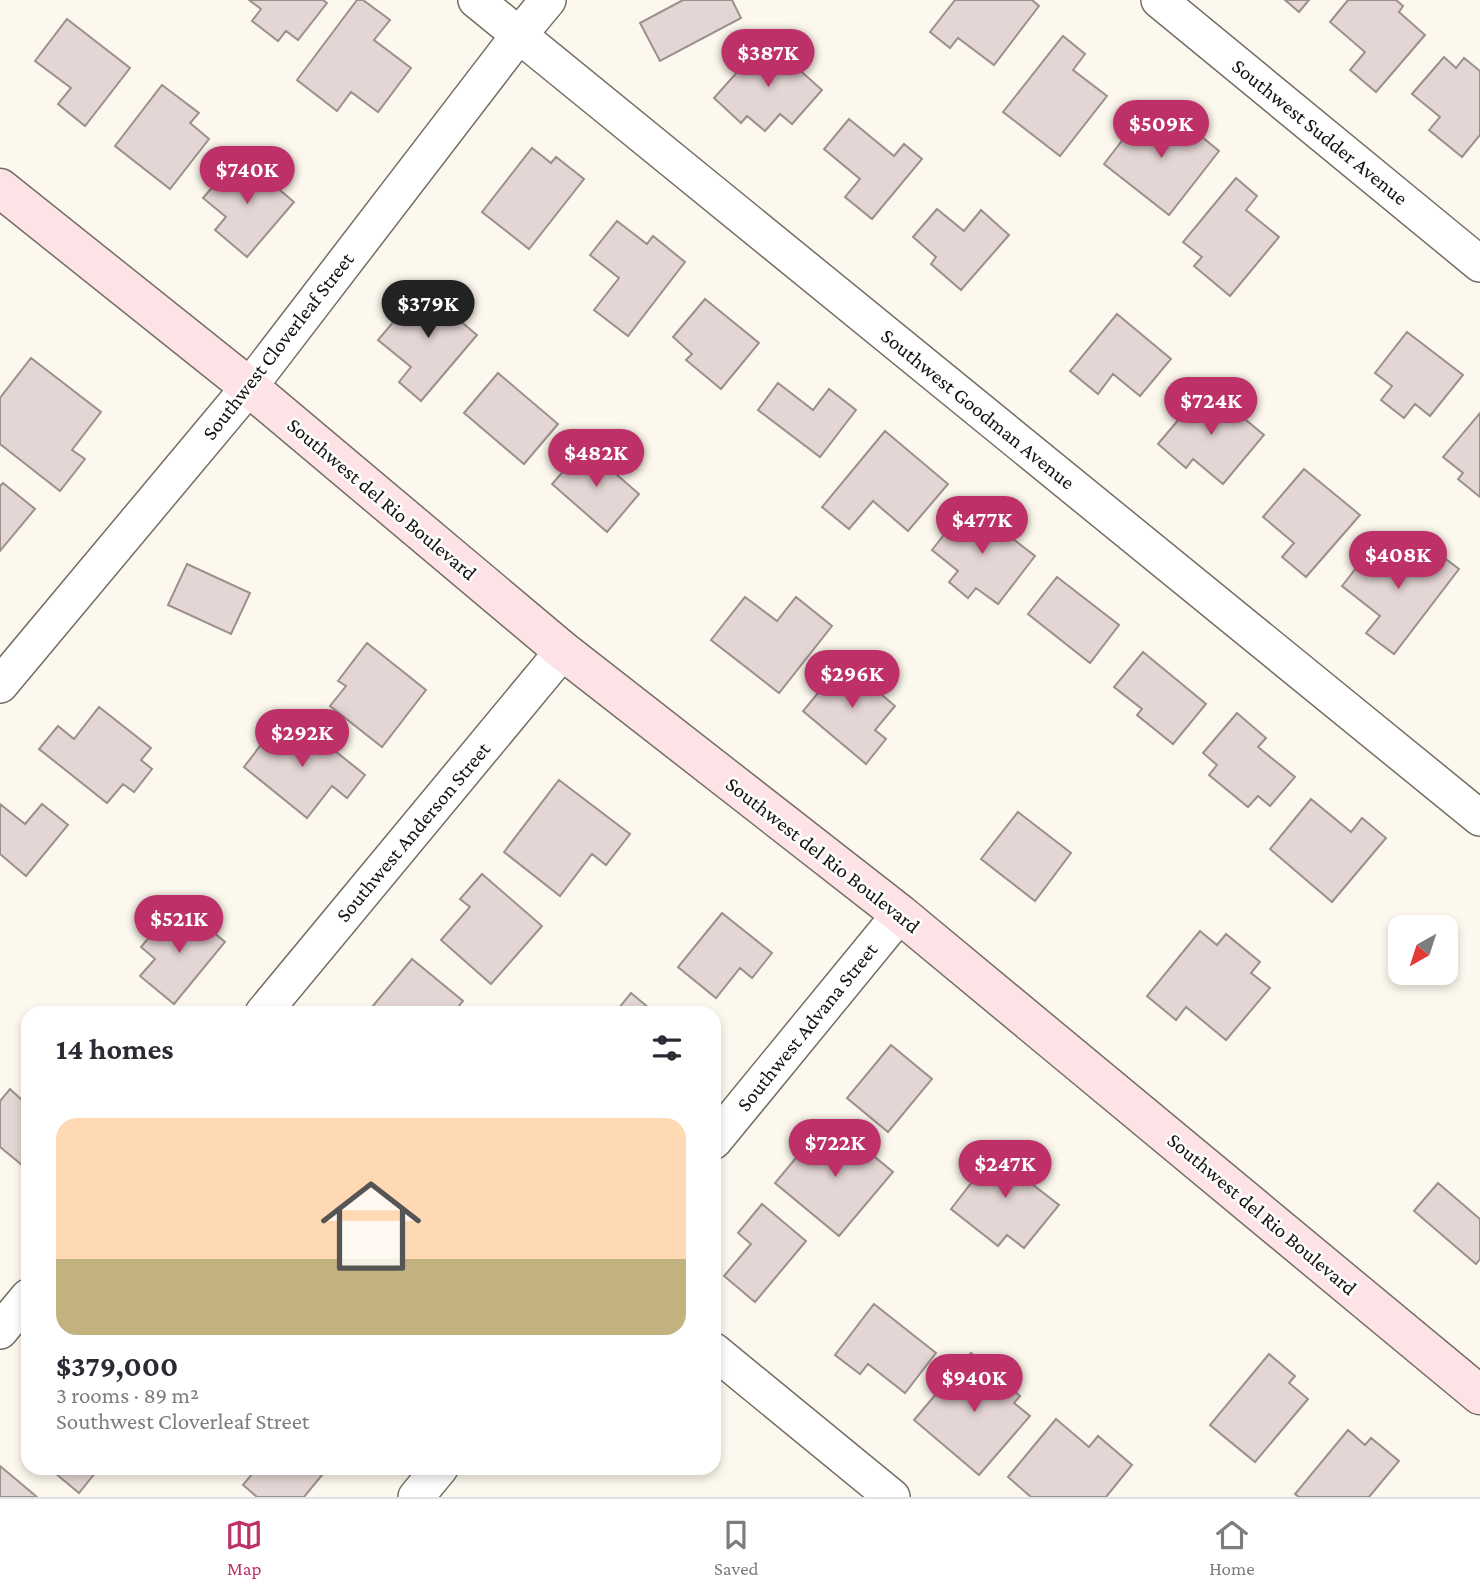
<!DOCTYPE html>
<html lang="en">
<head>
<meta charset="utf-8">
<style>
  :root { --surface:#fff; --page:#f7f7f7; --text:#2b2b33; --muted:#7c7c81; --line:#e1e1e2; --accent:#bd3168 }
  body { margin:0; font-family:"Crimson Pro",serif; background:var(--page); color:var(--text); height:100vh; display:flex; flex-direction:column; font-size:26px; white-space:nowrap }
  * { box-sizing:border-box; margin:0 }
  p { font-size:23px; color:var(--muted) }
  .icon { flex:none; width:38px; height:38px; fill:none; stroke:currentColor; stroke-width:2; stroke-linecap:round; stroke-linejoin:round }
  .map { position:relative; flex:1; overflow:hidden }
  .side { position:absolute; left:21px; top:1006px; width:700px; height:469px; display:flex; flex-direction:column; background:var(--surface); border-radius:21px; box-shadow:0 4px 10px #0003 }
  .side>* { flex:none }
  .needle { width:46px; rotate:219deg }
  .fabs { position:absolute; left:1388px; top:915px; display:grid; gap:14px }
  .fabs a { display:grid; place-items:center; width:70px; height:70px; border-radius:14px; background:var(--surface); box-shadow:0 4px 10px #0003; font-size:35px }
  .price { position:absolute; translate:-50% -60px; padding:0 16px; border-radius:24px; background:var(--accent); color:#fff; font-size:23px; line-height:46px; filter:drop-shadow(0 2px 4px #0008) }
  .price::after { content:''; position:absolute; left:50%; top:42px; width:21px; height:16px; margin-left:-10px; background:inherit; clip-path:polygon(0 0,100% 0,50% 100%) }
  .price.active { background:#222; color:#fff }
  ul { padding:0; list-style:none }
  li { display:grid; align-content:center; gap:14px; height:371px; padding:0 35px }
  li span { display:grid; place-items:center; height:217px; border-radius:21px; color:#555 }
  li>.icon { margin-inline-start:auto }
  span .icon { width:126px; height:126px; fill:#fffc; stroke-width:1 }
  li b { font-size:30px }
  h2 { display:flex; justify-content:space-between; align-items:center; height:84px; padding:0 35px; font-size:30px }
  .menu { display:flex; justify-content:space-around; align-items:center; height:98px; border-top:2px solid var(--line); background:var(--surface); font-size:19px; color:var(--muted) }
  .menu a { display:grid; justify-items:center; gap:4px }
  .menu .active { color:var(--accent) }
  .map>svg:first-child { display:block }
  .building { fill:#e4d6d4; stroke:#9c908d; stroke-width:2 }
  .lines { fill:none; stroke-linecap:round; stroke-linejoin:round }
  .street-casing { stroke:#736e65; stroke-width:38 }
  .secondary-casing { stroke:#736e65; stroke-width:41 }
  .street { stroke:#fff; stroke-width:35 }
  .secondary { stroke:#fde3e6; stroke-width:38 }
  .labels { text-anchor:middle; stroke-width:5; stroke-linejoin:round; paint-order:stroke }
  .street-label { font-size:21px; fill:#151310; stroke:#fff }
</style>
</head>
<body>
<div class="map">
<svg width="1480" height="1497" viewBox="0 0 1480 1497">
  <rect width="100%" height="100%" fill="#fdf8ed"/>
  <path class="building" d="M249,0h74l4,3 -29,37 -12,-9 -8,10 -26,-20 9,-12z
    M357,0h6l27,20 -16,20 37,28 -33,44 -27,-20 -14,19 -40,-31z
    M683,0h49l9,18 -81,43 -20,-38z
    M955,0h77l7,6 -45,59 -36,-27 -8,10 -20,-16z
    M1285,0h24l-10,12z
    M1348,0h48l7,6 -4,6 26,23 -49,57 -26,-22 15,-18 -35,-30z
    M67,19l63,49 -45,58 -27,-22 13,-16 -36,-27z
    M1063,36l22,18 -12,16 34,26 -47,60 -57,-44z
    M766,40l56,50 -30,34 -12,-10 -15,17 -18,-15 -6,7 -27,-25z
    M1444,57l12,11 8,-10 16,13v64l-18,22 -33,-27 11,-13 -28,-23z
    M162,85l37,28 -9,10 19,16 -39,50 -55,-43z
    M1148,107l37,29 6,-8 28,23 -50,64 -65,-51z
    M849,119l45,37 10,-12 18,15 -50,60 -27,-22 15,-18 -36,-30z
    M532,148l19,15 5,-6 28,22 -55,70 -47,-37z
    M240,156l54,46 -47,55 -32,-27 11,-13 -23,-19z
    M1236,178l21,18 -11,14 33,27 -49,59 -36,-30 8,-9 -19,-15z
    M937,209l27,22 17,-21 28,25 -48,55 -30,-26 5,-7 -23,-20z
    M617,221l30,23 6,-8 32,26 -57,74 -34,-26 25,-32 -29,-23z
    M421,289l13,11 9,-11 23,20 -8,10 19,16 -56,66 -22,-19 12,-15 -33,-27z
    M705,299l54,44 -38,46 -35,-29 6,-6 -19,-17z
    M1117,314l54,45 -31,37 -27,-22 -15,20 -28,-23z
    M1407,332l56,43 -33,41 -15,-12 -11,14 -23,-18 11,-14 -17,-13z
    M31,358l70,54 -29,38 13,9 -25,32 -60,-47v-46z
    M498,373l60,51 -34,40 -60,-51z
    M778,383l35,27 16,-21 27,21 -36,47 -62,-47z
    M1206,387l58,48 -41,49 -30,-25 -7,9 -28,-24z
    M1480,413v84l-22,-18 5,-6 -20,-16z
    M885,431l63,53 -40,47 -35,-30 -24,28 -27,-22z
    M585,447l54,47 -32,38 -55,-48z
    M1304,469l56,46 -54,62 -24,-20 12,-14 -31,-26z
    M3,483l32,26 -35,42v-65z
    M968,504l67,52 -37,48 -22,-16 -8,10 -19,-16 9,-11 -26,-21z
    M1379,539l37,29 15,-20 28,21 -65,85 -28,-21 14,-17 -38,-30z
    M187,564l63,29 -19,41 -63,-29z
    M1057,577l62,48 -29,38 -62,-49z
    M745,597l32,24 19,-24 36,29 -53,67 -68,-53z
    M367,643l59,47 -44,57 -52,-41 16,-20 -8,-5z
    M1143,652l63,52 -33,40 -36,-29 5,-6 -28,-22z
    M847,658l31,25 -4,5 21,18 -20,24 11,9 -20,25 -63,-53z
    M99,707l52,41 -10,12 11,9 -18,23 -11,-8 -16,19 -68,-54 19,-23 16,13z
    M1237,713l29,25 -8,9 37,30 -25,29 -12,-10 -10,11 -39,-32 8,-10 -14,-12z
    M299,722l66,53 -18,23 -15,-12 -25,32 -63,-51 29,-38 13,10z
    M559,780l71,54 -24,31 -14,-11 -32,42 -56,-44z
    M1311,799l40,33 11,-14 24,20 -54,64 -62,-53z
    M0,804l25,20 17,-20 26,21 -42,51 -26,-22z
    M1018,812l53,41 -36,48 -54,-42z
    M482,874l60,52 -51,58 -50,-44 29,-33 -10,-8z
    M722,913l50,40 -20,25 -12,-10 -24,30 -38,-31z
    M192,914l33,28 -51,62 -34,-28 15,-17 -14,-12 25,-30 14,11z
    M1200,931l17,14 9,-11 34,28 -9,11 19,15 -44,52 -40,-33 -10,13 -29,-24z
    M412,959l51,42 -10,12h-86z
    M631,993l24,20h-40z
    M891,1045l41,34 -44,53 -41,-34z
    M10,1089l13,12 5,-5v62l-6,7 -22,-18v-46z
    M835,1124l58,48 -54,64 -64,-53 30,-36 7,6z
    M1004,1141l25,19 -10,14 40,31 -35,43 -17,-13 -9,11 -47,-37z
    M1438,1183l42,36v40l-4,5 -62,-53z
    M762,1204l44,37 -51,61 -31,-26 27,-32 -13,-11z
    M874,1304l62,49 -31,40 -37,-29 -8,10 -25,-19z
    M971,1353l49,43 -6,7 16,13 -51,59 -65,-55z
    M1269,1354l26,22 -6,7 19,16 -53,63 -45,-37z
    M1056,1419l33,28 9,-11 34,29 -26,32h-75l-23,-20z
    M1348,1430l17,15 6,-7 28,23 -30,36h-70l-4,-3z
    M0,1466l37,31h-37z
    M49,1468h50l-20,25z
    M257,1468h69l1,1 -23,28h-47l-14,-12z"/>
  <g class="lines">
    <g class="street-casing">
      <path id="street" d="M476,0l1004,818
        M1159,0l321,264
        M0,685l249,-298 270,-352 29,-35
        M263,1013l300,-362
        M714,1141l186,-227
        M0,1331l28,-34
        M714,1351l178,146
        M416,1497l24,-29"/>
    </g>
    <g class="secondary-casing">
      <path id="secondary" d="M0,188l249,199 314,264 337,263 580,481"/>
    </g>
    <use href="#street" class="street"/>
    <use href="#secondary" class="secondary"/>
  </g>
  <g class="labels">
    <g class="street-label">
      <text transform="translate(1320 132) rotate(39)" y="7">Southwest Sudder Avenue</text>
      <text transform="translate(278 346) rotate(-52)" y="7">Southwest Cloverleaf Street</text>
      <text transform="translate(978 409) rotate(39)" y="7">Southwest Goodman Avenue</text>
      <text transform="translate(382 499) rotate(40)" y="7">Southwest del Rio Boulevard</text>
      <text transform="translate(413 832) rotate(-50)" y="7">Southwest Anderson Street</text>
      <text transform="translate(823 855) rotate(38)" y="7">Southwest del Rio Boulevard</text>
      <text transform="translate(807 1027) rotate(-51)" y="7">Southwest Advana Street</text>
      <text transform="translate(1262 1214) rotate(40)" y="7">Southwest del Rio Boulevard</text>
    </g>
  </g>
</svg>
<div class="fabs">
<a><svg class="needle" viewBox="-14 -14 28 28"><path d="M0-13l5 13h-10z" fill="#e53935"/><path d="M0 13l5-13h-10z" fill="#7c7c81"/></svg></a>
</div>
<b class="price" style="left:768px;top:89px">$387K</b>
<b class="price" style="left:1161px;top:160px">$509K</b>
<b class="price" style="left:247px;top:206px">$740K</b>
<b class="price active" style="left:428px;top:340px">$379K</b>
<b class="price" style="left:1211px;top:437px">$724K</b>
<b class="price" style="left:596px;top:489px">$482K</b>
<b class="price" style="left:982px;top:556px">$477K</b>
<b class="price" style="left:1398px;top:591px">$408K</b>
<b class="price" style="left:852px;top:710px">$296K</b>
<b class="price" style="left:302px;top:769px">$292K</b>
<b class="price" style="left:179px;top:955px">$521K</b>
<b class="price" style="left:835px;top:1179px">$722K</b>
<b class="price" style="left:1005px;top:1200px">$247K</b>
<b class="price" style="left:974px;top:1414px">$940K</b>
<section class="side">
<h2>14 homes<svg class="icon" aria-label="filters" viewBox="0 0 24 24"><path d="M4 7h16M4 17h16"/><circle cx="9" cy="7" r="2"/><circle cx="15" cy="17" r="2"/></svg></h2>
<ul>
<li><span style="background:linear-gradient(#ffd9b3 65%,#c2b280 0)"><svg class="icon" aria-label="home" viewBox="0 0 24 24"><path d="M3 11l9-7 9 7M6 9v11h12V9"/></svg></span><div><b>$379,000</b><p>3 rooms · 89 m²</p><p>Southwest Cloverleaf Street</p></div></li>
</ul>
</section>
</div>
<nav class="menu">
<a class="active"><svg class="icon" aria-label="map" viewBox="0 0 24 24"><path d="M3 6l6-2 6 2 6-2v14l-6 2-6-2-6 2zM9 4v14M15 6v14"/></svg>Map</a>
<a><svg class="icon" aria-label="saved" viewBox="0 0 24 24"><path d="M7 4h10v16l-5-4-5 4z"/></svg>Saved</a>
<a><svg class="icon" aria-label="home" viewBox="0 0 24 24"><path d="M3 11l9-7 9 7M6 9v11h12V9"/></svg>Home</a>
</nav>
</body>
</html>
